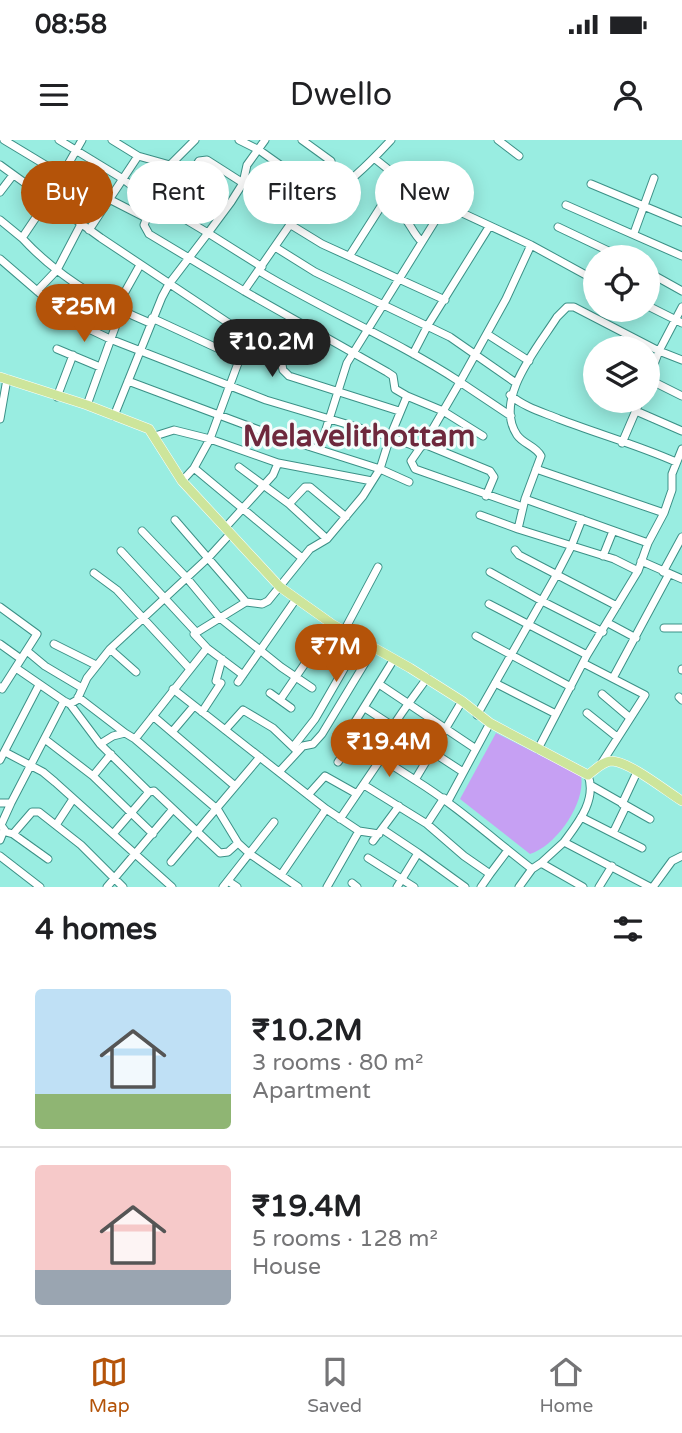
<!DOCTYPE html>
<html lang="en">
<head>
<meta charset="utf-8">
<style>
  :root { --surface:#fff; --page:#f2f2f2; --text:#202124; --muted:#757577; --line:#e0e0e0; --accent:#b45309 }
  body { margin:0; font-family:"Varela Round",sans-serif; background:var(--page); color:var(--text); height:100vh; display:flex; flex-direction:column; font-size:26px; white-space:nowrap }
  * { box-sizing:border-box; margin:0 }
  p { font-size:23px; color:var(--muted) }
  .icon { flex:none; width:38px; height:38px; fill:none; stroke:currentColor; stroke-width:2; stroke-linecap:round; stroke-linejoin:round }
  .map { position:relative; height:747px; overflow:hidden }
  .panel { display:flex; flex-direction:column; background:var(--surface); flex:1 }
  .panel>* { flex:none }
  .top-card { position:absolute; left:21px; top:21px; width:640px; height:63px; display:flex; gap:14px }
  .controls { position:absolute; left:583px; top:105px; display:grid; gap:14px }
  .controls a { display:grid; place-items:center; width:77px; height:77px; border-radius:50%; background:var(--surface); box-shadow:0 4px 18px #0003; font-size:35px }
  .price { position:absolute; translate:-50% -60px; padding:0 16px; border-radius:24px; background:var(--accent); color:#fff; font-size:23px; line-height:46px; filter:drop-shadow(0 2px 4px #0008) }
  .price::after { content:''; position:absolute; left:50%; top:42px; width:21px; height:16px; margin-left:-10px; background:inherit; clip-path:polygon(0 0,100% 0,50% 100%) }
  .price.selected { background:#222; color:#fff }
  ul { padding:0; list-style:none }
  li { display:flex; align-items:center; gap:21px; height:175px; padding:0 35px }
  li+li { border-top:2px solid var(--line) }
  li span { display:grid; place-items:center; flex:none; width:196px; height:140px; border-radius:7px; color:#555 }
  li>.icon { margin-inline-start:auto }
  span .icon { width:84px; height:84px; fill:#fffc; stroke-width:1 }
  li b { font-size:30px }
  h2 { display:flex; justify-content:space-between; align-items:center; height:84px; padding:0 35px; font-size:30px }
  .pill { padding:0 24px; border-radius:32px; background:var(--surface); box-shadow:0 4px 18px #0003; font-size:24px; line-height:63px }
  .pill.selected { background:var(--accent); color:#fff }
  .status { display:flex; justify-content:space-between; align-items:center; height:49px; padding:0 35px; background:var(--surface); direction:ltr }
  .status svg { height:19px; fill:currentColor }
  header { display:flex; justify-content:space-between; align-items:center; height:91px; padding:0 35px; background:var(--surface); font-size:32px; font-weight:600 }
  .menu { display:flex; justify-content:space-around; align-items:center; height:98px; border-top:2px solid var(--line); background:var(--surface); font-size:19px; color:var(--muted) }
  .menu a { display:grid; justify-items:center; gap:4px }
  .menu .selected { color:var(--accent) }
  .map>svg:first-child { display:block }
  .water { fill:#c6a0f3 }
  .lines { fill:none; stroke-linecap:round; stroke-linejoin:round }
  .minor-casing { stroke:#3c9187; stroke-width:9 }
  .major-casing { stroke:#fff; stroke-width:10 }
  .minor { stroke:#fff; stroke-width:7 }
  .major { stroke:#cde59b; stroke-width:9 }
  .labels { text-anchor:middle; stroke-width:6; stroke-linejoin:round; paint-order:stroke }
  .district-label { font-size:30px; font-weight:bold; fill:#6e293d; stroke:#f5fdfc }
</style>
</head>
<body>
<div class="status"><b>08:58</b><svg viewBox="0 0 49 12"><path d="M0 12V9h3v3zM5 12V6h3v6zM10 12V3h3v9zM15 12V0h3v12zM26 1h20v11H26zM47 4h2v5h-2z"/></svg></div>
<header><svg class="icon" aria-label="menu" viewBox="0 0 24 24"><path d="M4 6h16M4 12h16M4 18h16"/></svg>Dwello<svg class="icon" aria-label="person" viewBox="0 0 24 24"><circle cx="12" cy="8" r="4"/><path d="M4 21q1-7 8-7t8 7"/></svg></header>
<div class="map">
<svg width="682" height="747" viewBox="0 0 682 747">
  <rect width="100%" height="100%" fill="#99ede1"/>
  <path class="water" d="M496,593l85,43c5,27 -25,70 -51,78l-70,-55z"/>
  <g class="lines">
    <g class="minor-casing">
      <path id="minor" d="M4,0l58,35 84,43
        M59,0l64,39 26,20 2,8 -7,18 5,9 95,57 143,81 6,4 2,13 12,7
        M82,0l-35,61 -25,37c36,39 80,65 128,85
        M239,0l20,10 58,41c6,1 12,2 17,0 18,-9 43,-36 57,-51
        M265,0l-18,25 -4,18 -12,19 -23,31 -30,-18 -7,-9 28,-45 8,-1 36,23 55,30
        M498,0l21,16
        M138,16l32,9 25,-25
        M374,18l25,20 46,27
        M0,25l101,73 141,94 5,4v6l-9,17
        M591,44l91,38
        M0,52l13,-17
        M149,59l22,7
        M566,65l116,51
        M399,72c11,9 13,21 23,30
        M0,80l22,18
        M291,85l31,19 123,56
        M558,87l63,30
        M89,90l49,-74 -26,-16
        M634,93l20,-55
        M275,107l40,25 135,65 66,46
        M350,115l49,-77
        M0,119l72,62 38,18 156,61 124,37 30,11 4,-4 66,27 4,6 -8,19
        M259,131c66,40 137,69 201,111l46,-83 25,-54
        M648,132l34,19
        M37,151l20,-21 24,-46
        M244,151l54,-78 35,-43 -2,-9 -29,-21
        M648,166l34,17
        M116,168l24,-43
        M152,178l80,37 6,4v4l-28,76 -36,-9 -19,6
        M301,183l-19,42 1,5 6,6 110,35
        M487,194l42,27
        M57,209l43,18
        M413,214l15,-29 61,-98
        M648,239l34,17
        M648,240l11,-29 23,-44
        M128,241l139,52 113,36 29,13
        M510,255c14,12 32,17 49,24 39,15 79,26 117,43
        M57,257l16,-42
        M87,265l34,-94
        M636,271l46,20
        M114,276l48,-119 7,-13 39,-51 54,34
        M0,279l7,-40
        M622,303l18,-42
        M424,304l36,-62 51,34
        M320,308l27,-85 98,-158 86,40 64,35
        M420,308l-9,13 4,8 108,38
        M278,323l94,18
        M239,327l50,37 38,35
        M194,328l16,-29 68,24 -5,12 -48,53
        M536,329l128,44
        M182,341l12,-13 108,90
        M525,359l-7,30 96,30 24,12
        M289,364l16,-17h5l36,30
        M480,375l38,14
        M175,380l71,82 16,2 6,-3 42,-52 17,-10 36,-43 17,-27 10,-32 17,-41 36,15 40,25
        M142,391l44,46 34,41 61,49 31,21
        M648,403l-123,-44 16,-43c-5,-10 -18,-12 -24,-21 -24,-36 21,-88 40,-118l10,-10h7l85,44 23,9
        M515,410l4,5 98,51
        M121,411l74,80
        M603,416l10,-25
        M641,421l41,18
        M490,432l52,29 61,31
        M663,432l19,-35
        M94,433l23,17 73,79
        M489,464l98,51
        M0,467l37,27 -35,55 -2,-2
        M608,483l28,15
        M664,488h18
        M344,491l34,-64
        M476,496l95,51
        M0,504l21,15
        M54,504l42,21
        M110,509l26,23
        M27,511l18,15 37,22
        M583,523l62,32 -44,69
        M16,528l48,33 6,3 7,-4 10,-22 23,-29 99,-92 21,-23
        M682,529v1
        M243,535l-36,-27 -13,-14 52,-32
        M613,538l56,-104
        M216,541l6,-22
        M238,542l58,-83
        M495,543l61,31
        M379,544l97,65
        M173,549l153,120 33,22 20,3
        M270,553l21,15
        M602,554l27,23
        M78,557l47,36
        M679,557l3,3
        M280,560l52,-76
        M462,561l-47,79c42,26 78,59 117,89
        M70,564l30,40 49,48
        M365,568l98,64
        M202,572l19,-29
        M587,573l30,24
        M477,575l80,-141 14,-27 11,-28
        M153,576l82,70
        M225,590l18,-20 30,18 23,22
        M172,592l22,-26
        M348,593l46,-74
        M135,599l72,-91
        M46,600l47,36 60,58
        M100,604l13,-8 12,-3 10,6 83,71 20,33
        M293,607l22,-28 45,-78
        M538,609l49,-94 51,-84 10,-28 16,-30 8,-23v-16l10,-25
        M5,612l38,20 12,10 117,105
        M0,620l39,-75
        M338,622l13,-18 5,-2 59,38
        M279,632l24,-26 10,-2 9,-10 52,-86
        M588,635c9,25 -10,48 -24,67l86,45
        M93,636l18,-22
        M364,645l63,39 37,32 26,18 18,-24
        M592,646l58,33
        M308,655l17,-19 32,18
        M448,661l42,-78
        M0,663h11l53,-102
        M11,663l-10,22 5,7 7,2 19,-22h7l42,33 42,42
        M622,664l15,-32
        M581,677l61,31
        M340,679l38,-56c3,-27 33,-62 49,-85
        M427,684l17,-26
        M56,685l17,-26
        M382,689l36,24
        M613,693l13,-27
        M13,694l35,25
        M113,694l36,-42 5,-1 66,62 8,-1 10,-9 12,11 48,33
        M0,700l4,-10
        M373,701l26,-35
        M0,716l40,31
        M368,718l46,29
        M171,722l89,-105
        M541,723l23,-21
        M281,735l45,-66
        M228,741l9,6
        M352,743l5,4
        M107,747l66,-78
        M223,747l51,-65
        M327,747l32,-56
        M397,747l21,-34 47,34
        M481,747l9,-13
        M519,747l13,-18 9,-6 42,24
        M599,747l13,-21
        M653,747l19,-26 10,-5"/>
    </g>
    <g class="major-casing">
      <path id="major" d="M0,237l87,28 62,24 33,52 98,106 52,37 78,44 52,33 28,22 98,52c7,-5 15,-14 24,-14 18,1 54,30 70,40"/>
    </g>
    <use href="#minor" class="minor"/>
    <use href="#major" class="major"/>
  </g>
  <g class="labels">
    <g class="district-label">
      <text x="359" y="306">Melavelithottam</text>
    </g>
  </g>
</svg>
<div class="controls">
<a><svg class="icon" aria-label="locate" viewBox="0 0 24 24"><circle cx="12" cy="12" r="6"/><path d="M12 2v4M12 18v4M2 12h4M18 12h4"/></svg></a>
<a><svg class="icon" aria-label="layers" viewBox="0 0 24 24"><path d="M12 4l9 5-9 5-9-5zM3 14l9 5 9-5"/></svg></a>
</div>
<b class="price" style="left:84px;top:204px">₹25M</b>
<b class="price selected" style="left:272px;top:239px">₹10.2M</b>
<b class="price" style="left:336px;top:544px">₹7M</b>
<b class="price" style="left:389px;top:639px">₹19.4M</b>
<div class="top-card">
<a class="pill selected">Buy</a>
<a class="pill">Rent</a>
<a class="pill">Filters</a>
<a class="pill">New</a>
</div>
</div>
<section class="panel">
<h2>4 homes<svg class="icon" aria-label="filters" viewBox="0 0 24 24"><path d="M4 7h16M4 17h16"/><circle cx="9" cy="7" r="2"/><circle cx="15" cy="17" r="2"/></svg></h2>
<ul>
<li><span style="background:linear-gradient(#bfe0f5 75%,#8fb573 0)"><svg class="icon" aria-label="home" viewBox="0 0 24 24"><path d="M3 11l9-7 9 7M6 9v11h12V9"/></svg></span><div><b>₹10.2M</b><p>3 rooms · 80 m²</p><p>Apartment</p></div></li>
<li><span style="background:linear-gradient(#f6c9c9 75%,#9aa5b1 0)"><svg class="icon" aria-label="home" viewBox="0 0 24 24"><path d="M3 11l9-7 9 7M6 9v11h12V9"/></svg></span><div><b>₹19.4M</b><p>5 rooms · 128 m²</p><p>House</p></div></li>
</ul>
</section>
<nav class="menu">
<a class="selected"><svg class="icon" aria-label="map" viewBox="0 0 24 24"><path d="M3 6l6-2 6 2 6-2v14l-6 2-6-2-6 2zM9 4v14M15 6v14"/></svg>Map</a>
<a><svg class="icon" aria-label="saved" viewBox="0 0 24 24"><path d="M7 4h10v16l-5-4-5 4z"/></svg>Saved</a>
<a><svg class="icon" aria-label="home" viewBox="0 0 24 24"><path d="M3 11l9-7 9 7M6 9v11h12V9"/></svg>Home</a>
</nav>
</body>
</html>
